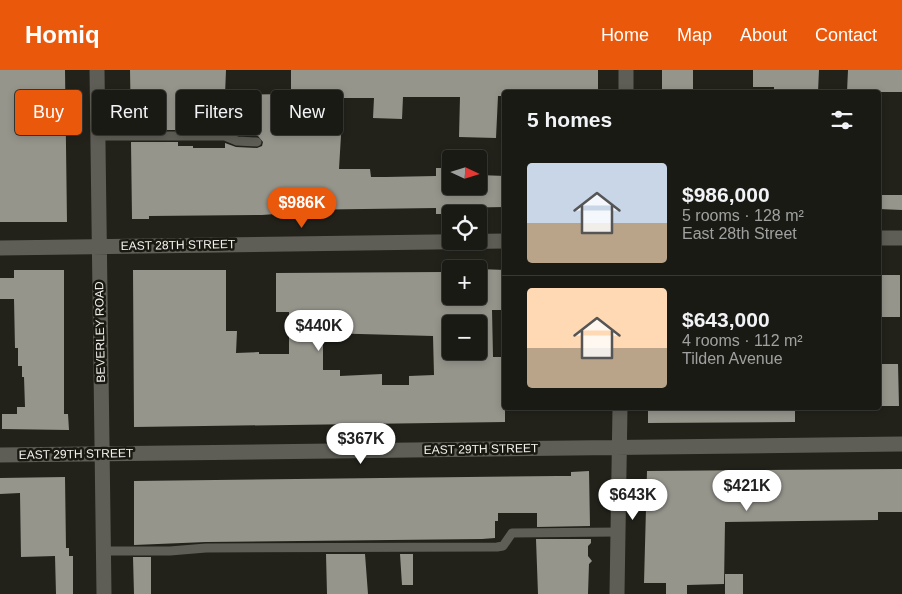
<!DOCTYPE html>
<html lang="en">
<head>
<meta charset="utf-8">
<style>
  :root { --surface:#1a1a14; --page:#23231d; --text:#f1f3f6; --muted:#9fa1a0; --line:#383834; --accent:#ea580c }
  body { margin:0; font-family:Helvetica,sans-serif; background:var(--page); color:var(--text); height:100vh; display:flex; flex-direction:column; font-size:19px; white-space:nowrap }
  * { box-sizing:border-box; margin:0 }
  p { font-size:16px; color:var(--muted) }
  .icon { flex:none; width:28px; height:28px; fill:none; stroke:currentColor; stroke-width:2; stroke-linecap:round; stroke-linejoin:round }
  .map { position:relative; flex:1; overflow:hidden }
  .drawer { position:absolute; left:502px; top:20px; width:379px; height:320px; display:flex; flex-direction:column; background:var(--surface); border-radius:5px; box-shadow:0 2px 8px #0003,0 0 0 1px var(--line) }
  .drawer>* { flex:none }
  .top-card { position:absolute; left:15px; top:20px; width:412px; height:45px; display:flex; gap:10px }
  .needle { width:32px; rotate:94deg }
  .tools { position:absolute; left:442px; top:80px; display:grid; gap:10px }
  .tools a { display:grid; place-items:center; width:45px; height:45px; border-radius:5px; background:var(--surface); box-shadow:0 2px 8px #0003,0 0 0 1px var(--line); font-size:25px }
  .price { position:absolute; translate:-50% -42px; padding:0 11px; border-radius:18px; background:#fff; color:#222; font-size:16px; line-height:32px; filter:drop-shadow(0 1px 2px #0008) }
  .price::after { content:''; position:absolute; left:50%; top:30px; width:15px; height:11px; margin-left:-8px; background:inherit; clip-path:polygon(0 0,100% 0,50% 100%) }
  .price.on { background:var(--accent); color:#fff }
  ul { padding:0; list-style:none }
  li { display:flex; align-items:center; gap:15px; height:125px; padding:0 25px }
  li+li { border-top:1px solid var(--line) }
  li span { display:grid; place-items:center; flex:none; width:140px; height:100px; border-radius:5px; color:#555 }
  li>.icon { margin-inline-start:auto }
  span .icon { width:60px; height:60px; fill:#fffc; stroke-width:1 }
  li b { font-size:21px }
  h2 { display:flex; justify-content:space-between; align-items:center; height:60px; padding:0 25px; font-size:21px }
  .tag { padding:0 18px; border-radius:5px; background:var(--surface); box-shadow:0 2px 8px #0003,0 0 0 1px var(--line); font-size:18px; line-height:45px }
  .tag.on { background:var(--accent); color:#fff }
  header { display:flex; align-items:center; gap:30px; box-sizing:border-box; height:70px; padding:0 25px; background:var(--accent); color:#fff }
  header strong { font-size:24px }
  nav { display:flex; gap:28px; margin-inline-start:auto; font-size:18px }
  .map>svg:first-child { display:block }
  .building { fill:#96958c; fill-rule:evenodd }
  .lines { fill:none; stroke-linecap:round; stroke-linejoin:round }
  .service { stroke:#5e5e56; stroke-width:9 }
  .minor { stroke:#5e5e56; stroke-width:15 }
  .labels { text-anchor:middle; stroke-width:5; stroke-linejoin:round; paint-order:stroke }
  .street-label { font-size:12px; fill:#f2f2ed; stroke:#191811 }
</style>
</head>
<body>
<header>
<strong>Homiq</strong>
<nav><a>Home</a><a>Map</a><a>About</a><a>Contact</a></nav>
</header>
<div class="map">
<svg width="902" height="524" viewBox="0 0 902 524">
  <rect width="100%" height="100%" fill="#22221b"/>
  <path class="building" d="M0,0h65l2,152h-67z
    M130,0h96l-1,25 66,-1v-24h307v22h-93v4h-7l-2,42 -37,-1 1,-40h-57l-1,22 -29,-1 1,-20h-37v37h4l-2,34h31l1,8h15l50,-1v-8h14l-1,18h30v-11l26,1v31l-56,1v6h-13v-6l-144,2 -17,1v3l-13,1 -113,1v3h-17l-1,-77h47v4h15v2h32v-5l11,4 21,1 5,-2 1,-4 -5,-6 -20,-1 -13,-5v-30h-47v30h-47z
    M662,0h31v19h-31z
    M753,0h66l-1,22h-29v-2l-15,-1v-2h-21z
    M848,0h54v22h-55z
    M879,125h23v15l-23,-1z
    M479,199l26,1v40h-13l1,47h12v65l-371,5 -1,-157h93v61h11l-1,22 23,-1v2h30v-42h-13v-39l167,-1 -1,24h37zM451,254h28v34h-28zM323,263l110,3 1,39 -25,1v9h-27v-11l-42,2v-6h-17z
    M14,200h50v144h4l1,16 -67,-1v-15h15v-7h8l-1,-30h-2v-11h-4v-18h-3l-1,-49h-14v-21h14z
    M879,205h21v42h-21z
    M879,294h19l1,42h-20z
    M648,338h147v14l-147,1z
    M902,399v43h-24v8l-153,2 -1,62 -37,1v9h-21v-11h-22l3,-112z
    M589,401l1,55 -53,1v-14h-39v8h-3v17l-13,1 -276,3 -72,3v-64l424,-5h13v-4z
    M65,407l1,71h3v8h4v38h-17l-1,-38 -34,1 -1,-64 -20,1v-16z
    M536,469h55v4l-3,3v10l4,5 -3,3 -1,30h-50z
    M326,484h39l3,40h-41z
    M400,484h13v31h-11z
    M133,487h18v37h-17z
    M725,504h18v20h-18z"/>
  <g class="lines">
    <path class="service" d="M98,66h127l12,5 20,1
      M103,481h67l36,-3 291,-1 6,-1 9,-13 106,-1"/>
    <path class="minor" d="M97,0l7,524
      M626,22v-22
      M879,168h23
      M0,178l505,-7
      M0,385l902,-11
      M617,524l3,-186"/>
  </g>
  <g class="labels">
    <g class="street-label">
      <text transform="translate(178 175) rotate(-1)" y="4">EAST 28TH STREET</text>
      <text transform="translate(100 262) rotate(-91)" y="4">BEVERLEY ROAD</text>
      <text transform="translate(481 379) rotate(-1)" y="4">EAST 29TH STREET</text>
      <text transform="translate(76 384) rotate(-1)" y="4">EAST 29TH STREET</text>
    </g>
  </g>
</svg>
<div class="tools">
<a><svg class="needle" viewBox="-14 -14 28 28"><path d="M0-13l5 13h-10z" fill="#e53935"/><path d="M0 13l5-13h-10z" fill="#9fa1a0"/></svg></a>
<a><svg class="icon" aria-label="locate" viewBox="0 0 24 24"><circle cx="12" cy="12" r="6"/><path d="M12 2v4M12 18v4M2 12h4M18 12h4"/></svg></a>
<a>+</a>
<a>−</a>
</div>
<b class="price on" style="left:302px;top:159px">$986K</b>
<b class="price" style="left:319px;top:282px">$440K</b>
<b class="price" style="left:361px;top:395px">$367K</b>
<b class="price" style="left:747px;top:442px">$421K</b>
<b class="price" style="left:633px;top:451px">$643K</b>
<div class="top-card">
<a class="tag on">Buy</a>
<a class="tag">Rent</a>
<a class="tag">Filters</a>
<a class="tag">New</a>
</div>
<section class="drawer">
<h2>5 homes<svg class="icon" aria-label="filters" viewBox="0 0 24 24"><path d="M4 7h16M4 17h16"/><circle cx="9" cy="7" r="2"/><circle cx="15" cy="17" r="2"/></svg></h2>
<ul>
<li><span style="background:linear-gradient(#c9d6e8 60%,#b9a48a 0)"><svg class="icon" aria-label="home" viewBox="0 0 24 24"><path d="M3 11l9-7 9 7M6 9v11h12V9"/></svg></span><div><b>$986,000</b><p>5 rooms · 128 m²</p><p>East 28th Street</p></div></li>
<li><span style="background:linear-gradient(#ffd9b3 60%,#b9a48a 0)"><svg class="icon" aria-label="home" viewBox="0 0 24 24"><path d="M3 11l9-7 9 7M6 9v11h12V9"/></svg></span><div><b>$643,000</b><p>4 rooms · 112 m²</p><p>Tilden Avenue</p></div></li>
</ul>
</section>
</div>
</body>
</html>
